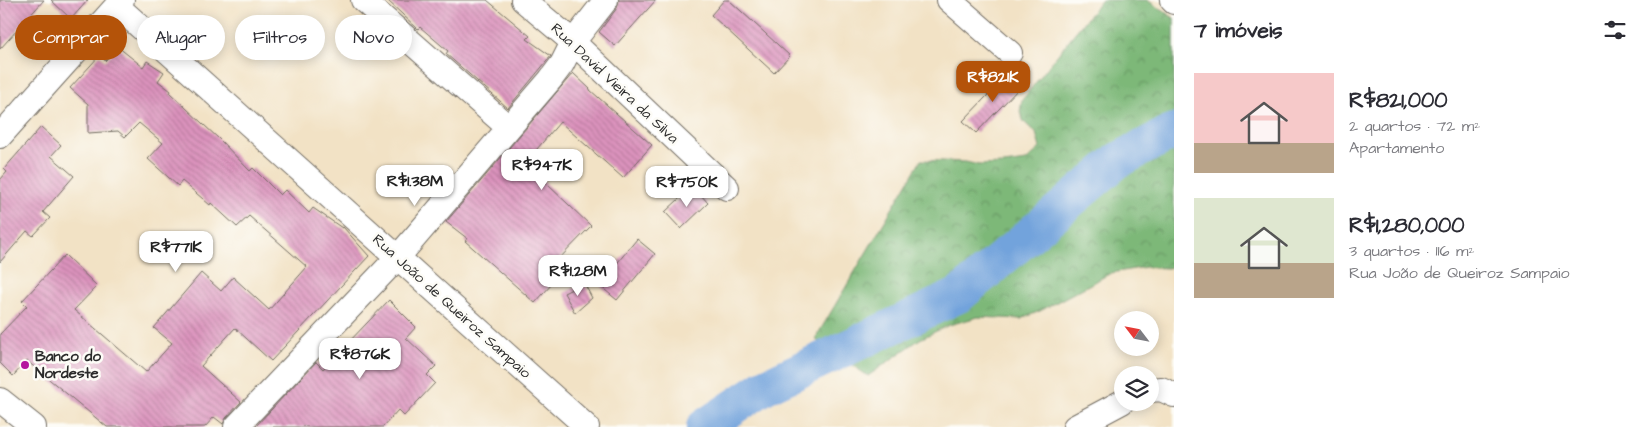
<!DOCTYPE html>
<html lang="pt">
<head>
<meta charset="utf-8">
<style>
  :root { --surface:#fff; --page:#f2f2f3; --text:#2b2b33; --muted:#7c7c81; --accent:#b45309 }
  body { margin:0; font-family:"Architects Daughter",sans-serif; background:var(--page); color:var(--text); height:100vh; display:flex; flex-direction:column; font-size:19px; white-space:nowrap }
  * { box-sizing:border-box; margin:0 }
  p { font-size:16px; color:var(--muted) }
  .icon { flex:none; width:28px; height:28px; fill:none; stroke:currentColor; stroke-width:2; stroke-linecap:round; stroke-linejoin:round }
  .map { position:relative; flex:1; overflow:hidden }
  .panel { display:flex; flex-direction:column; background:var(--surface); width:475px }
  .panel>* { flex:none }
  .top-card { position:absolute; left:15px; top:15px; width:475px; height:45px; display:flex; gap:10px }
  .needle { width:32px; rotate:302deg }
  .fabs { position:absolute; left:1114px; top:311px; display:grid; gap:10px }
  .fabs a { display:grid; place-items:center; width:45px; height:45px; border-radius:50%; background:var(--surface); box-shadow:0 2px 12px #0003; font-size:25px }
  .price { position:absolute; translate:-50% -42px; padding:0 11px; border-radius:10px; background:#fff; color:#222; font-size:16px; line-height:32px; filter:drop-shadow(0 1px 2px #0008) }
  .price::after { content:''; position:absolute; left:50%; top:30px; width:15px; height:11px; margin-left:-8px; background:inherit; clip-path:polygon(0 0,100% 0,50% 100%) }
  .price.selected { background:var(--accent); color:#fff }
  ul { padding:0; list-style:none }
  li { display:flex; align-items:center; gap:15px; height:125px; padding:0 20px }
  li span { display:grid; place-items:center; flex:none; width:140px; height:100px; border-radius:0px; color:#555 }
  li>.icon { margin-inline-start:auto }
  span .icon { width:60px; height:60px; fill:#fffc; stroke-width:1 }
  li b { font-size:21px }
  h2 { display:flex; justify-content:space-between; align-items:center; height:60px; padding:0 20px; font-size:21px }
  .chip { padding:0 18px; border-radius:22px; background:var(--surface); box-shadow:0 2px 12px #0003; font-size:18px; line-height:45px }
  .chip.selected { background:var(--accent); color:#fff }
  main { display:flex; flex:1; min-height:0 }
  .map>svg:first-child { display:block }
  .forest { fill:url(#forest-crowns); stroke:#547252 }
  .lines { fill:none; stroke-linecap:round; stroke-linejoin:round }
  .river { stroke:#72a3dc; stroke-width:36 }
  .building { fill:url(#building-back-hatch) }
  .minor-casing { stroke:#716b61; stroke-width:26 }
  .minor { stroke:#fff; stroke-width:24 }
  .poi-dot { fill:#b5179e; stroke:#fdfcf7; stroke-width:2 }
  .labels { text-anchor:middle; stroke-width:5; stroke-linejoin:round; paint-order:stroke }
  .street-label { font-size:15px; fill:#2b2b2b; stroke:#fdfcf7 }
  .poi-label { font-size:15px; font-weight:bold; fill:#2b2b2b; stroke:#fdfcf7; text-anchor:start }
</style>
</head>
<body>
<main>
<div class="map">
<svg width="1174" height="427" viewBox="0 0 1174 427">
  <defs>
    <pattern id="forest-crowns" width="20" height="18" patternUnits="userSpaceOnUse" patternTransform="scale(1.25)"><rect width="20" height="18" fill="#7db878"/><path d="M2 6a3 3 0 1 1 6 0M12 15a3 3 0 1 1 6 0" fill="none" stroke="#679663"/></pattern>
    <pattern id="building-back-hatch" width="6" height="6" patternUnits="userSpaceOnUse" patternTransform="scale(1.25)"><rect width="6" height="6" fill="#dc93bd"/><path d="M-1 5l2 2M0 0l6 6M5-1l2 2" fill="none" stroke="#b3789a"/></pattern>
  </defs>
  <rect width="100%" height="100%" fill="#fdfcf7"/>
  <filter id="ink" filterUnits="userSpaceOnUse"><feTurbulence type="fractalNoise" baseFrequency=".02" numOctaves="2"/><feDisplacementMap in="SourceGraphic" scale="10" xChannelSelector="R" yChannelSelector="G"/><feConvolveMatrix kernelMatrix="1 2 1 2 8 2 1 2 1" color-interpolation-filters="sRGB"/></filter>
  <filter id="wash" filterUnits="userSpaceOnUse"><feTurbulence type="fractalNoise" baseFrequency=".0096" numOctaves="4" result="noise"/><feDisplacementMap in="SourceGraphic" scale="20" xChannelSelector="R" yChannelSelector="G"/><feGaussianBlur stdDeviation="1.12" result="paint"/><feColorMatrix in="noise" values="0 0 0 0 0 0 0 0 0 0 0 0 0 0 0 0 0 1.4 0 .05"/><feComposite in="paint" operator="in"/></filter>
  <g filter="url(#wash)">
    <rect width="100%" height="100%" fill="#f2e2c5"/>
    <path class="forest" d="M1102,0h45l27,18v248l-6,2 -22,-1 -35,6 -71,38 -19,8 -43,-2 -29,8 -29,14 -52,37 -53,-37 106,-179 45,2 13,3 25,-1 22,-3 14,-13 -4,-15 -12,-11 -4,-10 2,-12 51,-65z"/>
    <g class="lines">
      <path class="river" d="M704,427l60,-40 195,-92 158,-134 57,-30"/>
    </g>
    <g id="blocks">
      <path class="building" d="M0,0h44l-44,49z
        M51,0h37l-17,19z
        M387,0h100l43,36 -3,3 24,17 -43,52 -62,-54 2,-3 -28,-24 -2,2z
        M619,0h37l-41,46 -16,-14 18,-24z
        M724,0h5l61,56 -16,17 -63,-58z
        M118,47l25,20 4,-6 17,11 -6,9 13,10 -1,2 49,46 31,32 3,-3 27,27 5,-5 24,23 4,-5 29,20 1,-1 26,29 -98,105 -36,-33 -34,38 40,36 -15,16 -3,6 -9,-7 -9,10h-98l-80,-66 -14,15 -13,-13v-29l27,-28 -5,-5 43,-46 32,31 -23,24 72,62 26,-29 -18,-15 47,-55 20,18 12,-14 36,33 38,-43 -58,-51 -12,11 -26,-24 -1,2 -28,-24 -4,5 -30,-27 15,-16 -24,-20 -14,14 -7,-6 -30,2v-29l-18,-16 30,-33 5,6z
        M573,73l17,16v1l62,55 -29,33 -63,-56 -35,41 66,63 -40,41 9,8 -25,28 -70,-62 3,-2 -22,-17z
        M1009,73l13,12 -46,48 -13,-12z
        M41,127l20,18 -10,11 23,20 -31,36 7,6 -17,18 -6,-5 -27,31v-82l7,-8 -3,-3z
        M693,186l15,17 -27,26 -16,-17z
        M637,239l18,15 -38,46 -18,-15z
        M584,283l8,15 -17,15 -11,-20z
        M389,300l27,27 -10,11 30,28 -9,9 8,8 -31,33 -6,-6 -15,17h-128l61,-65 7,7z"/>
    </g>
  </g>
  <g filter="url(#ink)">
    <use href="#blocks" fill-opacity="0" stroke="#716b61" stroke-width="1"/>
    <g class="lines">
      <g class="minor-casing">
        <path id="minor" d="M363,0l145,127
          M523,0l50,42 154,146
          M949,0l61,53
          M1172,0l2,2
          M117,6l470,421
          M0,136l122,-136
          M1150,390l11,-1 13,6
          M0,400l34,27
          M236,427l162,-170 152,-177 12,-16 11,-22 33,-42
          M1075,427l47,-25"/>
      </g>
      <use href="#minor" class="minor"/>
    </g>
  </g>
  <circle class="poi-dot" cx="25" cy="365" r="5"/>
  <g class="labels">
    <g class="street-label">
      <text transform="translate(615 83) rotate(43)" y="5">Rua David Vieira da Silva</text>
      <text transform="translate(452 306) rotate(42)" y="5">Rua João de Queiroz Sampaio</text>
    </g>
    <g class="poi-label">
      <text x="35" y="361">Banco do<tspan x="35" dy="17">Nordeste</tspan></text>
    </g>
  </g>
</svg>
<div class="fabs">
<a><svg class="needle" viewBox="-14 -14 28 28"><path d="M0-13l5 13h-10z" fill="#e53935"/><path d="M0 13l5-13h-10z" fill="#7c7c81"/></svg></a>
<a><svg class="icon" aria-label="layers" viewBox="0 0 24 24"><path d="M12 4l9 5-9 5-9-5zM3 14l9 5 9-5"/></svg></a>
</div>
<b class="price selected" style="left:993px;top:103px">R$821K</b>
<b class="price" style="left:542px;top:191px">R$947K</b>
<b class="price" style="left:415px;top:207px">R$1.38M</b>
<b class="price" style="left:687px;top:208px">R$750K</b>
<b class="price" style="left:176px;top:273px">R$771K</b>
<b class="price" style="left:578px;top:297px">R$1.28M</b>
<b class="price" style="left:360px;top:380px">R$876K</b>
<div class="top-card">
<a class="chip selected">Comprar</a>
<a class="chip">Alugar</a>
<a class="chip">Filtros</a>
<a class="chip">Novo</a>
</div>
</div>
<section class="panel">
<h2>7 imóveis<svg class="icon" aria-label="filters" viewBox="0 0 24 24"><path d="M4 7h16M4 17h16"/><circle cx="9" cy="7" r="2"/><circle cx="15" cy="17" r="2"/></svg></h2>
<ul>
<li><span style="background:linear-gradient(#f6c9c9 70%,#b9a48a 0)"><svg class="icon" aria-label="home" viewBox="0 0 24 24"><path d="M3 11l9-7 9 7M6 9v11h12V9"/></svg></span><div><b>R$821,000</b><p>2 quartos · 72 m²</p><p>Apartamento</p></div></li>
<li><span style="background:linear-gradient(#dfe7d0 65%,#b9a48a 0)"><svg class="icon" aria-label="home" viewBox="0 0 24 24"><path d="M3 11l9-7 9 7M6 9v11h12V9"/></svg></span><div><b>R$1,280,000</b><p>3 quartos · 116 m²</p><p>Rua João de Queiroz Sampaio</p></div></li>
</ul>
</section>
</main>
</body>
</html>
